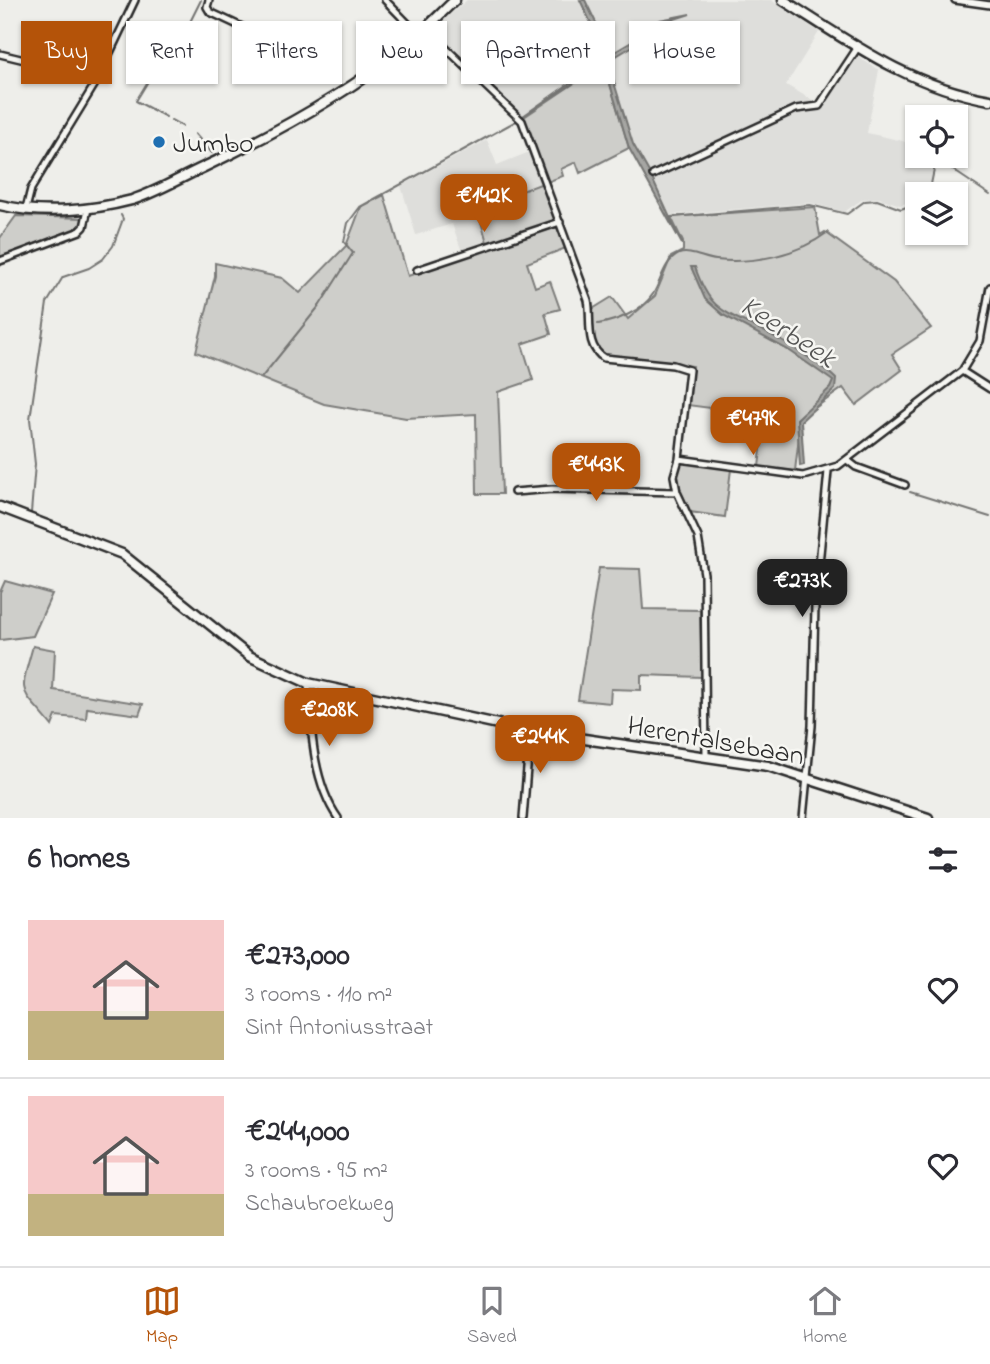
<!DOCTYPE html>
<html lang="en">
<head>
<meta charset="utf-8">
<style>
  :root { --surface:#fff; --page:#f7f7f7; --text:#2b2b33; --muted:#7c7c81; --line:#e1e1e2; --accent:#b45309 }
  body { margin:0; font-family:"Indie Flower",sans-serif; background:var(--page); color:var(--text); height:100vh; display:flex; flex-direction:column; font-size:26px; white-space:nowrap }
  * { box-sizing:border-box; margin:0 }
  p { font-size:23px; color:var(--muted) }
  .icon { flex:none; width:38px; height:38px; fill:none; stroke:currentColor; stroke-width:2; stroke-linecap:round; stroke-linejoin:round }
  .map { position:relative; height:818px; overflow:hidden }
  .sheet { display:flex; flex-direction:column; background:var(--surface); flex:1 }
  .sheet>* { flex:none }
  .hud { position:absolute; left:21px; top:21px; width:948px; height:63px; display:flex; gap:14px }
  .tools { position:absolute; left:905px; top:105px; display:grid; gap:14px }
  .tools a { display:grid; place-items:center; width:63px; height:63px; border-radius:0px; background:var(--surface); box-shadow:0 2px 5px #0004; font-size:35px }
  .price { position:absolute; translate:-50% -60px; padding:0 16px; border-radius:14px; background:var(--accent); color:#fff; font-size:23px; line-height:46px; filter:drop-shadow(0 2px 4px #0008) }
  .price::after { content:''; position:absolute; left:50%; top:42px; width:21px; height:16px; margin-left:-10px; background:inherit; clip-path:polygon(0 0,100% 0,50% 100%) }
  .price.on { background:#222; color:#fff }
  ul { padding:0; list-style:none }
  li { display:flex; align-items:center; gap:21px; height:175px; padding:0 28px }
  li+li { border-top:2px solid var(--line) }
  li span { display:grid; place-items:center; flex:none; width:196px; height:140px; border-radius:0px; color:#555 }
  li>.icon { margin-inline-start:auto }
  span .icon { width:84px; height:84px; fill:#fffc; stroke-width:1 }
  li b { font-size:30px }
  h2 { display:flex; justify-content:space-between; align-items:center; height:84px; padding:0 28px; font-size:30px }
  .pill { padding:0 24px; border-radius:0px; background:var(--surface); box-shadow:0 2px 5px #0004; font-size:24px; line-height:63px }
  .pill.on { background:var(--accent); color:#fff }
  .dock { display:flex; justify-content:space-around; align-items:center; height:98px; border-top:2px solid var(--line); background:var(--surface); font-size:19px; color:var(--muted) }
  .dock a { display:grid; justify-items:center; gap:4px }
  .dock .on { color:var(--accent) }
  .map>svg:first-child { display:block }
  .built { fill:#dededb }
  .green { fill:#cececa; stroke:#7c7c7a; stroke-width:2 }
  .water { fill:#a6a6a3; stroke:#757573; stroke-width:2 }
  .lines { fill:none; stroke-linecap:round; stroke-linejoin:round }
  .stream { stroke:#757573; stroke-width:2 }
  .street-casing { stroke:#2b2b2b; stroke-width:10 }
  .secondary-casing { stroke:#2b2b2b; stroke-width:13 }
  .street { stroke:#f6f6f2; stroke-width:5 }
  .secondary { stroke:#f6f6f2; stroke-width:8 }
  .poi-dot { fill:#1f6fb2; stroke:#f6f6f2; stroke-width:2.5 }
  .labels { text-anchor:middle; stroke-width:5; stroke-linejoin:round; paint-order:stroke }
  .poi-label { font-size:28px; fill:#2b2b2b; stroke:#f6f6f2; text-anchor:start }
  .street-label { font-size:28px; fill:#2b2b2b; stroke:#f6f6f2 }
  .water-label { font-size:30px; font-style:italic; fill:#565655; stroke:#f6f6f2 }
</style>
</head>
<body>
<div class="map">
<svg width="990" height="818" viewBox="0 0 990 818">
  <rect width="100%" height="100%" fill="#eeeeea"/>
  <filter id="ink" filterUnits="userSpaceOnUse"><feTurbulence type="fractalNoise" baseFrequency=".0143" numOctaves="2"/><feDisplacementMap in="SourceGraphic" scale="14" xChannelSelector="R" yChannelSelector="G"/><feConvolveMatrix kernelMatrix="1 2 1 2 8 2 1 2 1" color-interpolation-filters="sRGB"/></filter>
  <g filter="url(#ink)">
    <path class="built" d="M467,0h304l48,32 -33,53 30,17 34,-50 29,18 -12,63 36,8 14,8v7l12,3 4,18 -4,15 -12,2v6l-17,5 -21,-7 -16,1 -19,13 -33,-9 -141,12 -35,-65 -31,-91 -81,57 -90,-83 -1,-3z
      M487,140l10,25 35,-14 13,31 -68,25 12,42 -25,8 -12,-33 -36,11 -15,-49z"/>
    <path class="green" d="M609,60l-1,17 21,71 -49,25 -4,-11 -15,7 2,7 -16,6 -23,-65z
      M543,183l23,65 -39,15 8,24 15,-6 10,28 -15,4 6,21 -29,10 11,36 -35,12 4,102h-25l-1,-80 -70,4 -82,-14 -128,-52 19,-76v-13l67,15 18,15 46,-47 15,-39 23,-12 24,81 81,-27 -12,-41z
      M815,207l5,28 5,-3 69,50 37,46 -39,26 10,16 -46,35 -13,-17 -42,30 -6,53 -36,-4 6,-52 -78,-10 6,-39 -92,-12 -8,-16 -2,-28 21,-13 16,22 27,-23 16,-39 12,-6v-9l-12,-25z
      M16,216l68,2c-7,21 -63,33 -84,40v-20z
      M681,462l50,7 -6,48 -35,-5c-8,-16 -20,-33 -9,-50z
      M599,568l41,1 3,40 57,1 2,67 -61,-2v15l-30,-1 -1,14 -32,-3z
      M5,581l47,13 -19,42 -33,4v-48z
      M33,646l22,4 -2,40 90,14 -4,11 -52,-7 -1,11 -30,-3 -4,10c-32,-40 -34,-27 -19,-80z"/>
    <path class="water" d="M580,0h5l26,54 24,-14 25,-20 30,-6 -31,10 -26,22 -20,12 -1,18 21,68 17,30 32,70 -53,-96 -21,-71v-16l-85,55 84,-59z
      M691,267h4c13,38 24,43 58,59 24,11 65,35 83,53l-1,10 -34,32 3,44 -4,1 -3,-47 33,-31 3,-7 -43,-30 -67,-36 -18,-16z"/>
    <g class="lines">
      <path class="stream" d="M153,72l19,-36 8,6 21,-42
        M150,78l-14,23 30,16
        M171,120l11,6
        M195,134l17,19
        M929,194l6,-29 6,-3 49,33
        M672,217l138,-12 37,9 18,-13 12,-1 24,9 16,-6
        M598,324c19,-3 44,-13 55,-30 9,-14 10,-32 26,-40 11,-4 25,5 37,6 38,4 82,-5 112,-28
        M262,377l58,-72 33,-52 -9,-11 4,-19 12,-16 158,-87
        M910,492l80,25
        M31,513l4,-49 -5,-45 17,-116 16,-26 26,-9 14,-9 10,-13 10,-27 -2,-4"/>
      <g class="street-casing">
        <path id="street" d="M209,0l-2,7 3,5 32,15
          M385,0l34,35
          M955,0l35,5
          M426,29l96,92 66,179c4,19 -4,46 16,58l69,7 16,5 -10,89 -5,17 3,16 21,45 6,37 2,182
          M0,54l70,17 25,13
          M653,175l143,-66 23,-3 39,-59
          M26,209l5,-20 64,-105 40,-84
          M0,261l80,-30 4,-4 4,-18
          M417,270l143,-48
          M962,371l28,18
          M679,459l124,17 35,-10 124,-95 18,-30 10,-54
          M847,460l9,7 49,18
          M514,492l38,-3 125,3
          M308,683c3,44 4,98 30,135
          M523,818l7,-87
          M803,818l9,-92 3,-120 13,-135"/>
      </g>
      <g class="secondary-casing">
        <path id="secondary" d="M783,0c68,43 126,86 207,100
          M0,205c42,10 90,6 132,-5 25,-8 48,-22 72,-33 67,-32 138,-70 196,-116 20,-16 37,-34 55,-51
          M0,507l122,47 127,102 59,27 222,48 238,35 160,52"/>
      </g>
      <use href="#street" class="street"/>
      <use href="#secondary" class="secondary"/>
    </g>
  </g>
  <circle class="poi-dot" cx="159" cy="142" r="7"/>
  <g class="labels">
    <g class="poi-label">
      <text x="173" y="152">Jumbo</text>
    </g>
    <g class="street-label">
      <text transform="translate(716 739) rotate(10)" y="10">Herentalsebaan</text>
    </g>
    <g class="water-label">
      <text transform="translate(789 331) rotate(33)" y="10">Keerbeek</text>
    </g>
  </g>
</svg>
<div class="tools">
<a><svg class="icon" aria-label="locate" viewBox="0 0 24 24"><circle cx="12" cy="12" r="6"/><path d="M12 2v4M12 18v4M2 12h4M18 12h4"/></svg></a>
<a><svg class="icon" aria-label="layers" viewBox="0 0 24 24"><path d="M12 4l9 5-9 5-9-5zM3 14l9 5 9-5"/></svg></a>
</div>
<b class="price" style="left:484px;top:234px">€142K</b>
<b class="price" style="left:753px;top:457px">€479K</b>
<b class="price" style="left:596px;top:503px">€443K</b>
<b class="price on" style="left:802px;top:619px">€273K</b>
<b class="price" style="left:329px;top:748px">€208K</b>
<b class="price" style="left:540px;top:775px">€244K</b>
<div class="hud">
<a class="pill on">Buy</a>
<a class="pill">Rent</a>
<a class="pill">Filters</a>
<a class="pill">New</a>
<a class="pill">Apartment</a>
<a class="pill">House</a>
</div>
</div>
<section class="sheet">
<h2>6 homes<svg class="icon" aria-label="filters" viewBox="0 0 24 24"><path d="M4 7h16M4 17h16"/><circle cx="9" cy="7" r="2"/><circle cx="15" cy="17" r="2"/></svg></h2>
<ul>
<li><span style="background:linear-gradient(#f6c9c9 65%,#c2b280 0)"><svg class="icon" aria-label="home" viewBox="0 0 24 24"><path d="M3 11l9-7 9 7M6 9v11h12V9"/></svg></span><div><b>€273,000</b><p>3 rooms · 110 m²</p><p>Sint Antoniusstraat</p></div><svg class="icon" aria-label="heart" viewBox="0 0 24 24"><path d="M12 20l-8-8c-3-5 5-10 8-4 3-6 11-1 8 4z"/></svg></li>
<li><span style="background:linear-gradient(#f6c9c9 70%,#c2b280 0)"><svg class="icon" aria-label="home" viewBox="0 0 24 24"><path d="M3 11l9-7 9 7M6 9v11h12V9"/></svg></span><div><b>€244,000</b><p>3 rooms · 95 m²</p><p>Schaubroekweg</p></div><svg class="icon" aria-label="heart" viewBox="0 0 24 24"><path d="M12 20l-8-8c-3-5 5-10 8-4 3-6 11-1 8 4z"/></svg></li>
</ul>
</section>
<nav class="dock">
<a class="on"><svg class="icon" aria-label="map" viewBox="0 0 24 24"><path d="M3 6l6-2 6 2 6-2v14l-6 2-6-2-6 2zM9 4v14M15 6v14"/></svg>Map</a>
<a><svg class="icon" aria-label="saved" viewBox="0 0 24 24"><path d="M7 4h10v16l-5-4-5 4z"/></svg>Saved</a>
<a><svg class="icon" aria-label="home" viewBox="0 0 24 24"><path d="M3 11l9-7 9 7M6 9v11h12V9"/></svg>Home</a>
</nav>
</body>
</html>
